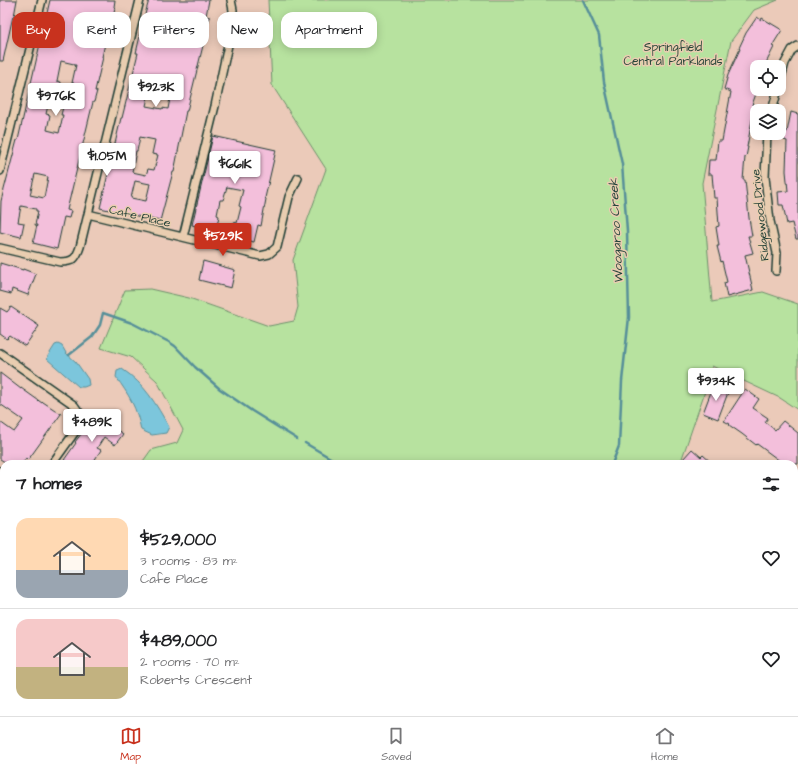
<!DOCTYPE html>
<html lang="en">
<head>
<meta charset="utf-8">
<style>
  :root { --surface:#fff; --page:#f2f2f2; --text:#202124; --muted:#757577; --line:#e0e0e0; --accent:#c8321e }
  body { margin:0; font-family:"Architects Daughter",sans-serif; background:var(--page); color:var(--text); height:100vh; display:flex; flex-direction:column; font-size:15px; white-space:nowrap }
  * { box-sizing:border-box; margin:0 }
  p { font-size:13px; color:var(--muted) }
  .icon { flex:none; width:22px; height:22px; fill:none; stroke:currentColor; stroke-width:2; stroke-linecap:round; stroke-linejoin:round }
  .map { position:relative; flex:1; overflow:hidden }
  .side { position:absolute; left:0px; top:460px; width:798px; height:256px; display:flex; flex-direction:column; background:var(--surface); border-radius:12px 12px 0 0; box-shadow:0 2px 10px #0003 }
  .side>* { flex:none }
  .hud { position:absolute; left:12px; top:12px; width:400px; height:36px; display:flex; gap:8px }
  .controls { position:absolute; left:750px; top:60px; display:grid; gap:8px }
  .controls a { display:grid; place-items:center; width:36px; height:36px; border-radius:8px; background:var(--surface); box-shadow:0 2px 10px #0003; font-size:20px }
  .price { position:absolute; translate:-50% -34px; padding:0 9px; border-radius:4px; background:#fff; color:#222; font-size:13px; line-height:26px; filter:drop-shadow(0 1px 2px #0008) }
  .price::after { content:''; position:absolute; left:50%; top:24px; width:12px; height:9px; margin-left:-6px; background:inherit; clip-path:polygon(0 0,100% 0,50% 100%) }
  .price.selected { background:var(--accent); color:#fff }
  ul { padding:0; list-style:none }
  li { display:flex; align-items:center; gap:12px; height:100px; padding:0 16px }
  li+li { border-top:1px solid var(--line) }
  li span { display:grid; place-items:center; flex:none; width:112px; height:80px; border-radius:12px; color:#555 }
  li>.icon { margin-inline-start:auto }
  span .icon { width:48px; height:48px; fill:#fffc; stroke-width:1 }
  li b { font-size:17px }
  h2 { display:flex; justify-content:space-between; align-items:center; height:48px; padding:0 16px; font-size:17px }
  .pill { padding:0 14px; border-radius:12px; background:var(--surface); box-shadow:0 2px 10px #0003; font-size:14px; line-height:36px }
  .pill.selected { background:var(--accent); color:#fff }
  .tabs { display:flex; justify-content:space-around; align-items:center; height:56px; border-top:1px solid var(--line); background:var(--surface); font-size:11px; color:var(--muted) }
  .tabs a { display:grid; justify-items:center; gap:2px }
  .tabs .selected { color:var(--accent) }
  .map>svg:first-child { display:block }
  .green { fill:#b7e29f; stroke:#6b906a }
  .water { fill:#7cc6dc; stroke:#578f99 }
  .lines { fill:none; stroke-linecap:round; stroke-linejoin:round }
  .stream { stroke:#578f99; stroke-width:2.5 }
  .building { fill:#f3bfdb; stroke:#1f3d34; fill-rule:evenodd }
  .street-casing { stroke:#1f3d34; stroke-width:10 }
  .street { stroke:#e9cdb0; stroke-width:7 }
  .labels { text-anchor:middle; stroke-width:3; stroke-linejoin:round; paint-order:stroke }
  .park-label { font-size:12px; fill:#274539; stroke:#e9cdb0 }
  .street-label { font-size:12px; fill:#1f3d34; stroke:#e9cdb0 }
  .water-label { font-size:13px; font-style:italic; fill:#24443c; stroke:#e9cdb0 }
</style>
</head>
<body>
<div class="map">
<svg width="798" height="716" viewBox="0 0 798 716">
  <rect width="100%" height="100%" fill="#ebcab9"/>
  <filter id="ink" filterUnits="userSpaceOnUse"><feTurbulence type="fractalNoise" baseFrequency=".025" numOctaves="2"/><feDisplacementMap in="SourceGraphic" scale="8" xChannelSelector="R" yChannelSelector="G"/><feConvolveMatrix kernelMatrix="1 2 1 2 8 2 1 2 1" color-interpolation-filters="sRGB"/></filter>
  <g filter="url(#ink)">
    <path class="green" d="M268,0h510l-24,10 -23,31 -29,142 10,119 51,-10 35,12v106l-18,-12 -68,-32v5l-32,93h-539l10,-14 26,-7 6,-13 -26,-49 -26,-24 -30,-9 24,-58 25,-1 39,9 80,28 25,-5 4,-14 -5,-47 33,-91 -54,-84z
      M794,596l4,5v95l-4,3z
      M4,662v50h27l-5,4h-26v-49z
      M387,712h233l1,4h-238z"/>
    <path class="water" d="M58,344l4,2 4,7 10,9 12,17 1,6 -5,2h-5l-32,-28 1,-3 7,-11z
      M122,369c23,15 34,35 47,58l-3,6 -14,2 -11,-5c-4,-22 -12,-35 -25,-53l1,-6z"/>
    <g class="lines">
      <path class="stream" d="M583,0l16,35 5,47 18,82 5,67 2,86 -7,64 -3,65 -7,18
        M69,355l23,-18 8,-12 3,-12 29,10 37,19 6,4 20,21 25,22 32,22 45,28
        M305,443l27,16 6,5
        M0,697l4,-3
        M526,712l2,4"/>
    </g>
    <path class="building" d="M0,0h17l-3,16h-1l-10,45h-3z
      M50,0h65l-1,7 1,1 -3,15 -4,17 -2,-1 -4,18h1l-8,34h2l-3,11h-1l-26,108 4,1 -2,7 -5,-1 -7,32 -24,-6 4,-18h-2l3,-14h-2v-2l-15,-3 -3,16 6,1 -3,14 -21,-5 1,-31 16,-61h1zM61,61l13,3v1h2l-4,18h2l-4,17 -5,-1 -4,16h2l-4,18 -12,-3 3,-15 -4,-1 5,-22 8,2 2,-12 -4,-1zM35,174l13,3 -4,21 -14,-3z
      M149,0h60l-3,16 4,1 -23,94h-1l-10,51 -2,10h-1l-13,49 -60,-13 21,-90h1l16,-65h-2l4,-17h-1zM150,88l21,5 -3,16 -6,-1v1l-16,-3zM140,137l15,3 -3,14 6,1 -4,15 -6,-1 -2,6 -14,-3 4,-21h1zM135,181l15,3 -4,17 -15,-3z
      M757,17l4,3 1,-2 20,12 -10,16 2,1 -10,20h-7v24l-5,14h4l-4,15 -5,27h1l-2,10h-1l-2,23h2l4,38 3,18h-4l5,17 -8,2 8,35 -26,7 -3,-14 3,-1 -5,-21 -1,1 -4,-16h2l-3,-19 3,-1 -2,-28h-3l-2,-24h-4l1,-14h7l2,-19h4l9,-49 -7,-3 4,-14 12,-26 -1,-1 7,-15z
      M791,112l7,2v125h-2l-4,-16 -5,1 -4,-19h-4l-1,-13 10,-1 -2,-20 1,-30 -3,-1 1,-8h2z
      M213,136l63,14 -11,48 1,1 -5,27 -3,-1 -4,17 -24,-5 4,-15 3,1 4,-16 -2,-1 4,-16 -16,-3 -4,13h-3l-3,15 2,1 -3,15 -24,-6z
      M203,261l32,9 -4,18 -32,-8z
      M0,263l23,7v-1l13,5 -8,21 -16,-6 -1,5 -11,-3z
      M11,307l28,19 -14,20 -15,-10 -3,3 -7,-5v-26l7,4z
      M0,373l21,16v-1l21,15 1,-1 18,12 -33,46 -2,-2 -4,6h-14l-8,-5v-37l14,10 9,-12 -23,-16z
      M714,384l15,6 -11,29 -15,-6z
      M745,389l14,10 -6,9 15,10 -3,4 10,8 8,-9 15,12v31h-14l-27,-20 -1,1 -14,-11 -13,-9 1,-1 -6,-3z
      M98,417l25,17 -8,11 -11,-8 -7,11 4,2 -9,14h-22l-6,-4 12,-17 -1,-1 10,-13 3,3z
      M692,449l9,8 2,-2 10,9h-24l-6,-5z"/>
    <g class="lines">
      <g class="street-casing">
        <path id="street" d="M779,85l6,-22 7,-13 6,-4
          M772,111l6,-22
          M767,133l-2,44 5,44 7,32 -1,18
          M0,171l42,-171
          M88,214l172,42 9,-2 8,-7 12,-50 9,-19
          M183,237l32,-131 16,-75 2,-21 -2,-10
          M0,248l60,14c13,0 16,-3 20,-15l60,-247
          M0,353l74,52 7,10 -4,14 -25,35
          M0,471l4,3
          M794,494l4,2
          M0,535l4,-5
          M94,712l4,4
          M673,712l1,4
          M35,716l6,-4
          M175,716l3,-4
          M309,716l5,-4"/>
      </g>
      <use href="#street" class="street"/>
    </g>
  </g>
  <g class="labels">
    <g class="park-label">
      <text x="673" y="51">Springfield<tspan x="673" dy="14">Central Parklands</tspan></text>
    </g>
    <g class="street-label">
      <text transform="translate(760 215) rotate(-96)" y="4">Ridgewood Drive</text>
      <text transform="translate(140 216) rotate(13)" y="4">Cafe Place</text>
    </g>
    <g class="water-label">
      <text transform="translate(615 231) rotate(-93)" y="5">Woogaroo Creek</text>
    </g>
  </g>
</svg>
<div class="controls">
<a><svg class="icon" aria-label="locate" viewBox="0 0 24 24"><circle cx="12" cy="12" r="6"/><path d="M12 2v4M12 18v4M2 12h4M18 12h4"/></svg></a>
<a><svg class="icon" aria-label="layers" viewBox="0 0 24 24"><path d="M12 4l9 5-9 5-9-5zM3 14l9 5 9-5"/></svg></a>
</div>
<b class="price" style="left:156px;top:108px">$923K</b>
<b class="price" style="left:56px;top:117px">$976K</b>
<b class="price" style="left:107px;top:177px">$1.05M</b>
<b class="price" style="left:235px;top:185px">$661K</b>
<b class="price selected" style="left:223px;top:257px">$529K</b>
<b class="price" style="left:716px;top:402px">$934K</b>
<b class="price" style="left:92px;top:443px">$489K</b>
<div class="hud">
<a class="pill selected">Buy</a>
<a class="pill">Rent</a>
<a class="pill">Filters</a>
<a class="pill">New</a>
<a class="pill">Apartment</a>
</div>
<section class="side">
<h2>7 homes<svg class="icon" aria-label="filters" viewBox="0 0 24 24"><path d="M4 7h16M4 17h16"/><circle cx="9" cy="7" r="2"/><circle cx="15" cy="17" r="2"/></svg></h2>
<ul>
<li><span style="background:linear-gradient(#ffd9b3 65%,#9aa5b1 0)"><svg class="icon" aria-label="home" viewBox="0 0 24 24"><path d="M3 11l9-7 9 7M6 9v11h12V9"/></svg></span><div><b>$529,000</b><p>3 rooms · 83 m²</p><p>Cafe Place</p></div><svg class="icon" aria-label="heart" viewBox="0 0 24 24"><path d="M12 20l-8-8c-3-5 5-10 8-4 3-6 11-1 8 4z"/></svg></li>
<li><span style="background:linear-gradient(#f6c9c9 60%,#c2b280 0)"><svg class="icon" aria-label="home" viewBox="0 0 24 24"><path d="M3 11l9-7 9 7M6 9v11h12V9"/></svg></span><div><b>$489,000</b><p>2 rooms · 70 m²</p><p>Roberts Crescent</p></div><svg class="icon" aria-label="heart" viewBox="0 0 24 24"><path d="M12 20l-8-8c-3-5 5-10 8-4 3-6 11-1 8 4z"/></svg></li>
</ul>
</section>
</div>
<nav class="tabs">
<a class="selected"><svg class="icon" aria-label="map" viewBox="0 0 24 24"><path d="M3 6l6-2 6 2 6-2v14l-6 2-6-2-6 2zM9 4v14M15 6v14"/></svg>Map</a>
<a><svg class="icon" aria-label="saved" viewBox="0 0 24 24"><path d="M7 4h10v16l-5-4-5 4z"/></svg>Saved</a>
<a><svg class="icon" aria-label="home" viewBox="0 0 24 24"><path d="M3 11l9-7 9 7M6 9v11h12V9"/></svg>Home</a>
</nav>
</body>
</html>
